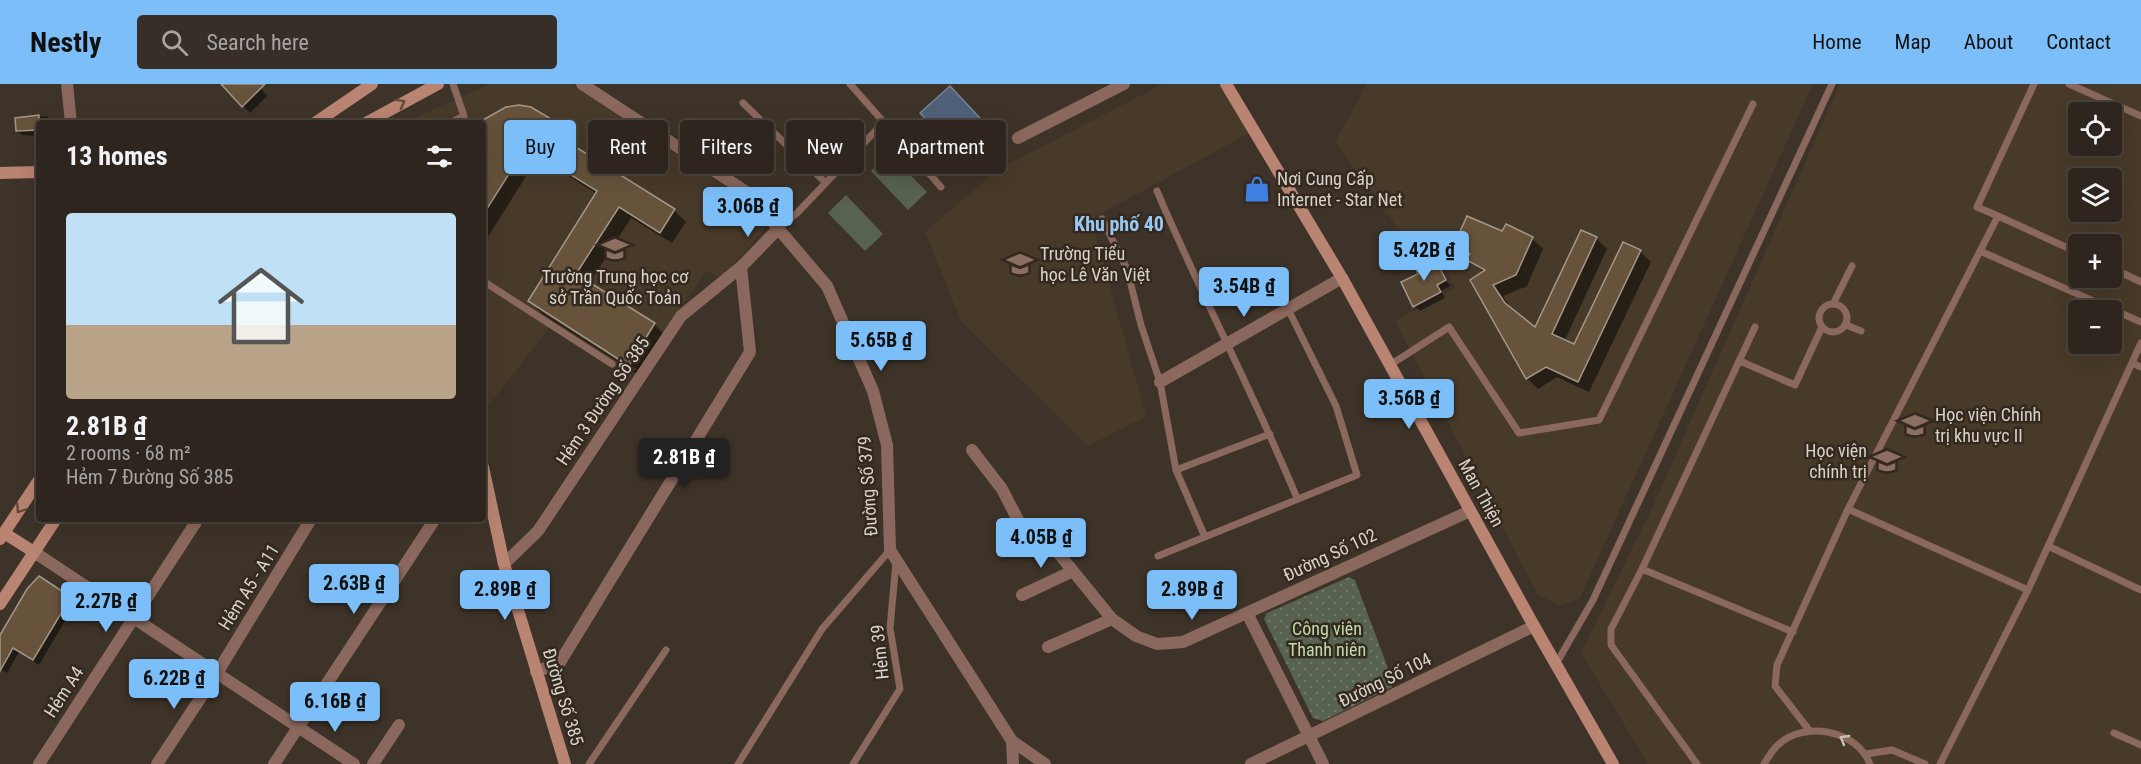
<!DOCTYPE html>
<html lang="en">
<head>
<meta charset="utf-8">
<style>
  :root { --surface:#2e261e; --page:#362e27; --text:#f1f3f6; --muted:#a7a5a4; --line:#49433c; --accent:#7bbef8 }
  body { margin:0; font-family:"Roboto Condensed",sans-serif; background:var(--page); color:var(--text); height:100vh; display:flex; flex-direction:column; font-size:22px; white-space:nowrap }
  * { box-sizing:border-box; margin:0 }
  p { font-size:20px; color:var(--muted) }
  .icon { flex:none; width:33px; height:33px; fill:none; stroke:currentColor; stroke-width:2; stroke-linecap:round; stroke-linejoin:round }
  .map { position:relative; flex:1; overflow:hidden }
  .sheet { position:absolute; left:36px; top:36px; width:450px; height:402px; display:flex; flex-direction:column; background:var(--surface); border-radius:6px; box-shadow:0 6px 24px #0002,0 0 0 2px var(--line) }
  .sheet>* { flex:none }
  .banner { position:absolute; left:504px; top:36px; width:570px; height:54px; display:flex; gap:12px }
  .tools { position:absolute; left:2068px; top:18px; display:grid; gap:12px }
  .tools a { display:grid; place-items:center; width:54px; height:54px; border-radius:6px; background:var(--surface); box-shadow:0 6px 24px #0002,0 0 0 2px var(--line); font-size:30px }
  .price { position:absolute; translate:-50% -51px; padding:0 14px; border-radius:6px; background:var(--accent); color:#111; font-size:20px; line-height:39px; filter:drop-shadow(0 2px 3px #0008) }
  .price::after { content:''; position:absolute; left:50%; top:36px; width:18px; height:14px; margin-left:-9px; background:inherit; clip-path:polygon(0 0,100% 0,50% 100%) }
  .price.on { background:#222; color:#fff }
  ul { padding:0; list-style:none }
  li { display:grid; align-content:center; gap:12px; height:318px; padding:0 30px }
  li+li { border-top:2px solid var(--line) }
  li span { display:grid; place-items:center; height:186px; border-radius:6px; color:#555 }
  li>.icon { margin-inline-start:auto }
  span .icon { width:108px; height:108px; fill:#fffc; stroke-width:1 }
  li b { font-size:26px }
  h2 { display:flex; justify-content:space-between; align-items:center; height:72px; padding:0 30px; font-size:26px }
  .pill { padding:0 21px; border-radius:6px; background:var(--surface); box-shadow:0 6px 24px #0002,0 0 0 2px var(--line); font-size:21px; line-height:54px }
  .pill.on { background:var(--accent); color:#111 }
  header { display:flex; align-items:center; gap:36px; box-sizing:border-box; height:84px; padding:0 30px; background:var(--accent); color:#111 }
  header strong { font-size:28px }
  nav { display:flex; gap:33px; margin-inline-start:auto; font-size:21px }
  .search { width:420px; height:54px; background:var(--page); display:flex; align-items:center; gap:15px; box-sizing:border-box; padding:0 21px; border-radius:6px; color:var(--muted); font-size:22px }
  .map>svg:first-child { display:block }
  .built { fill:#483a29; fill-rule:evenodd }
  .grass { fill:#586251 }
  .park { fill:url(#park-dots) }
  .water { fill:#4f6079; stroke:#788292; stroke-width:1.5 }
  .shadow { fill:#0007; fill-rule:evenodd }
  .building { fill:#67533b; stroke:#a4978a; stroke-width:1.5 }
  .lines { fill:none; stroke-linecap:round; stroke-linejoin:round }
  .lane { stroke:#8b685d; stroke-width:7 }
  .street { stroke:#8b685d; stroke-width:12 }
  .secondary { stroke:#ba8472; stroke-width:12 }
  .oneway { stroke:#62493b }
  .oneway2 { stroke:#c9beb6 }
  .labels { text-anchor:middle; stroke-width:5; stroke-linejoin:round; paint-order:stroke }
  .poi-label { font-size:18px; fill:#d9d3cc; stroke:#33291e; text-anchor:start }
  .street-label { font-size:18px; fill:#d9d3cc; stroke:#33291e }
  .park-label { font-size:18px; fill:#bfddaa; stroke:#33291e }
  .neighbourhood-label { font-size:20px; font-weight:bold; fill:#98c9f4; stroke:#33291e }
</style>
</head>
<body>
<header>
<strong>Nestly</strong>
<div class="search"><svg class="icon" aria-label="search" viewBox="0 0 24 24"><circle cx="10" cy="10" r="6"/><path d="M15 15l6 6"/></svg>Search here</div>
<nav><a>Home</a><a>Map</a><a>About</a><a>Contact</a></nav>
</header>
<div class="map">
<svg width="2141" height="680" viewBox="0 0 2141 680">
  <defs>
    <pattern id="park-dots" width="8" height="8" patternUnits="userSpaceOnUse" patternTransform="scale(1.5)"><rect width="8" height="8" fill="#586251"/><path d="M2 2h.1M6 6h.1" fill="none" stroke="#6f7869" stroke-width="1.8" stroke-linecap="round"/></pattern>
  </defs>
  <rect width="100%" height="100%" fill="#3e3328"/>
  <path class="built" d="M490,0h81l169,113 26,30 -44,51 -16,-7 -77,108 -80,-51 -66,85v-290h-79z
    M1163,0h61l29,47 -162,88 55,197 -58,30 -127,-125 -36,-89 72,-62z
    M1367,0h446l-233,514 -20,7 -22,-10 -143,-274 60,-33 -19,-34 -15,6 -86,-118z
    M1840,0h301v680h-493l-67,-111 72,-147zM2079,28h33v34h-33zM2079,94h33v34h-33zM2079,160h33v34h-33zM2079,226h33v34h-33z"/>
  <path class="grass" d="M889,70l38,38 -19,18 -37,-39z
    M846,111l37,39 -18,17 -37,-38z"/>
  <path class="park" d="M1349,493l6,3 37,99v8l-69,34 -10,-3 -49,-99 3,-6z"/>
  <path class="water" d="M950,2l43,46 -29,28 -44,-47z"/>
  <path class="shadow" d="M223,0h34l10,12 -17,17z
    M506,25l49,14 11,12 -4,6 112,69 12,12 -14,21 -41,-25 -42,66 65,40 12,12 -26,40 -99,-63 -11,-12 67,-107 -59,-37 -55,88 -2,-122zM541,224l95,61 -2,2 -93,-60z
    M47,32l4,7h-12v13l-17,-1 -5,-4v-12z
    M1502,149l30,5 11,11 -16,37 -24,10 10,15 22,19 61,-92 11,11 -43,93 11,4 65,-95 11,11 -62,130 -32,-15 -19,12 -11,-11 -43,-105 -29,-26z
    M1434,175l16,27 -9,5 4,7 -25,13 -6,-5 6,-32z
    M29,506l41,8 5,6 -36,61 -20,-13 -12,21 -7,-4v-34z"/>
  <path class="building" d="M221,0h44l-23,23z
    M519,21l12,2 25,15 -6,9 125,78 -15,24 -41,-26 -43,67 79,49 -26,43 -101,-65 69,-110 -71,-44 -43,68v-95l23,-13z
    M39,31v15l-23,1 -1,-13z
    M1467,132l35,15 4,-7 27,13 -17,38 -23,10 12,18 30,24 46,-97 16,7 -45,97 22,10 49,-102 18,8 -63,132 -32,-15 -20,12 -56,-99 15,-10 -20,-11 5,-5 -17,-7z
    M1434,173l12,23 -9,5 4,7 -28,15 -12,-25 17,-8 -3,-7z
    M39,492l32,21 -38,63 -20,-12 -13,23v-36l27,-46z"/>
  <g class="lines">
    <path class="lane" d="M850,0l91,103
      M2069,0l72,32
      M743,19l83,80
      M450,39l14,-7 -11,-32
      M1157,107c44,104 97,203 140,307
      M1998,132l-21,-9 57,-123
      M1102,135l25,50 14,56 19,57 16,88 29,67
      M778,145l19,-16 87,-91
      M1980,167l161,71
      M2112,184l29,14
      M483,197l129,83
      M1833,220l19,-38
      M1819 234a14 14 0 1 1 28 0a14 14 0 1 1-28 0Z
      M1846,241l15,6
      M1740,277l55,24 27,-58
      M2132,279l9,4
      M1390,281l59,-38 70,106 80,-13 154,-316
      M1176,386l94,-36
      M1848,425l180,81
      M2048,462l93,44
      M1158,472l199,-81 -21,-69 -48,-97
      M1642,485l113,-242
      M1556,580l37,-64 239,-516
      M1809,646l-34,-44 2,-21 71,-156 150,-293 81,37
      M2114,649l27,12
      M1866,670l26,-4 33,14
      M589,680l77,-114
      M738,680l84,-135 68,-79
      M853,680l47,-75 -10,-61 6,-66
      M1697,680l-86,-119v-16l31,-60 151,63
      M1764,680c4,-6 8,-14 14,-19 26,-25 79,-15 92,19
      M1940,680l88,-174 113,-247"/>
    <path class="street" d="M67,0l4,39
      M582,0l166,109 79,93 46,105 14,54 3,105 122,191 1,23
      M1018,54l106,-54
      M1160,298l182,-104
      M972,366l30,39 17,33 8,9 24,13 61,75 24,17 21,8 26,-2 287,-131
      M34,468l320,212
      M504,480l34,-33 143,-215 60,-49 37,-38
      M1022,511l51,-24
      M1247,529l76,151
      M1048,563l64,-28
      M536,588l24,-10 190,-310 -9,-85
      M1012,657l33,23
      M39,680l159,-245
      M157,680l60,-91 94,-154
      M274,680l161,-245
      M373,680l26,-39
      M1251,680l283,-138"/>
    <path class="secondary" d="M1226,0l116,194 192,348 79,138
      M315,39l57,-39
      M366,39l72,-39
      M0,89l39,-1
      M483,383l21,97 61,200
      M4,449l30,19
      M0,455l39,-59
      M0,520l56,-85"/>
  </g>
  <defs><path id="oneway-chevron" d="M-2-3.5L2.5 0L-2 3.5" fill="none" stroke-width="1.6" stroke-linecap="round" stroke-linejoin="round" transform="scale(1.5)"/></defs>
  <g class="oneway">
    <use href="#oneway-chevron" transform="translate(401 19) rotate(-29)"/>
    <use href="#oneway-chevron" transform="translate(20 425) rotate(124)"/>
  </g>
  <use class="oneway2" href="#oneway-chevron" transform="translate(1844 655) rotate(-150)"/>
  <defs>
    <g id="shop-bare" transform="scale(2.07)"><path d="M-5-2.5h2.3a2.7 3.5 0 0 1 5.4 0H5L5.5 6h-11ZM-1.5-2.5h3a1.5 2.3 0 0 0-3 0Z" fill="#3f7fe0" stroke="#33291e" stroke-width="2.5" paint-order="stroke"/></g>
    <g id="school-bare" transform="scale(2.07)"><path d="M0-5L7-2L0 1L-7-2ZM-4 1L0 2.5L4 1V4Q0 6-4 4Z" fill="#8d6e63" stroke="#33291e" stroke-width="2.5" paint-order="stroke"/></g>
    <g id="university-bare" transform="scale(2.07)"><path d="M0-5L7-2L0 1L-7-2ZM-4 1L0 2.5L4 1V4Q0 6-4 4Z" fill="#8d6e63" stroke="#33291e" stroke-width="2.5" paint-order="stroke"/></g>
  </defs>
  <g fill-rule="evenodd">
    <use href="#shop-bare" x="1257" y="105"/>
    <use href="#school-bare" x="615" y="165"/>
    <use href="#school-bare" x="1020" y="180"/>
    <use href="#university-bare" x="1915" y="341"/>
    <use href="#school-bare" x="1887" y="377"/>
  </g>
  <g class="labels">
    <g class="poi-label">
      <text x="1277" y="101">Nơi Cung Cấp<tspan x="1277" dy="21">Internet - Star Net</tspan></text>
      <text x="1040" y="176">Trường Tiểu<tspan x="1040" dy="21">học Lê Văn Việt</tspan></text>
      <text x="615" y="199" text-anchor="middle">Trường Trung học cơ<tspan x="615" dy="21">sở Trần Quốc Toản</tspan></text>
      <text x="1935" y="337">Học viện Chính<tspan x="1935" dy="21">trị khu vực II</tspan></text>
      <text x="1867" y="373" text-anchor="end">Học viện<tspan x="1867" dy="21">chính trị</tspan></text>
    </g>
    <g class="street-label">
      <text transform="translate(603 317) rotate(-56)" y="6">Hẻm 3 Đường Số 385</text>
      <text transform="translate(868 402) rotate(-94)" y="6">Đường Số 379</text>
      <text transform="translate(1481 409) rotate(61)" y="6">Man Thiện</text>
      <text transform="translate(1330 471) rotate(-25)" y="6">Đường Số 102</text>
      <text transform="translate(249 503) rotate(-58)" y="6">Hẻm A5 - A11</text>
      <text transform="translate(880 568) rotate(-96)" y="6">Hẻm 39</text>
      <text transform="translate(1385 596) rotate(-26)" y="6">Đường Số 104</text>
      <text transform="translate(64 608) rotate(-57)" y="6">Hẻm A4</text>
      <text transform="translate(563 613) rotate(73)" y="6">Đường Số 385</text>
    </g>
    <g class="park-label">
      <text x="1327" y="551">Công viên<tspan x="1327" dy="21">Thanh niên</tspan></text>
    </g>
    <g class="neighbourhood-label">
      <text x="1119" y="147">Khu phố 40</text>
    </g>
  </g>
</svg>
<div class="tools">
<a><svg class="icon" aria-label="locate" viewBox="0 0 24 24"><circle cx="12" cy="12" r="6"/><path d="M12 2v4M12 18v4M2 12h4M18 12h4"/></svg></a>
<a><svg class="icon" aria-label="layers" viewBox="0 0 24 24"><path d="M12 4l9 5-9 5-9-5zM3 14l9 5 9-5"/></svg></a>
<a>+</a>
<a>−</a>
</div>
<b class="price" style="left:748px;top:154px">3.06B ₫</b>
<b class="price" style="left:1424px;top:198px">5.42B ₫</b>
<b class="price" style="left:1244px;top:234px">3.54B ₫</b>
<b class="price" style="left:881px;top:288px">5.65B ₫</b>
<b class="price" style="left:1409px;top:346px">3.56B ₫</b>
<b class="price on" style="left:684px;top:405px">2.81B ₫</b>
<b class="price" style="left:1041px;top:485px">4.05B ₫</b>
<b class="price" style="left:354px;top:531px">2.63B ₫</b>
<b class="price" style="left:505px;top:537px">2.89B ₫</b>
<b class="price" style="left:1192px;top:537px">2.89B ₫</b>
<b class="price" style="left:106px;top:549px">2.27B ₫</b>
<b class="price" style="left:174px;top:626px">6.22B ₫</b>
<b class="price" style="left:335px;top:649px">6.16B ₫</b>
<div class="banner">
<a class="pill on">Buy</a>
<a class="pill">Rent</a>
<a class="pill">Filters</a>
<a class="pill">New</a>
<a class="pill">Apartment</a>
</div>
<section class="sheet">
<h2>13 homes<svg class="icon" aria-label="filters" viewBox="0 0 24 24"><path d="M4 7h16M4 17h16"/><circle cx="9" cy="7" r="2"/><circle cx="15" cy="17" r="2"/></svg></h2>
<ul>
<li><span style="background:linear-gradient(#bfe0f5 60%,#b9a48a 0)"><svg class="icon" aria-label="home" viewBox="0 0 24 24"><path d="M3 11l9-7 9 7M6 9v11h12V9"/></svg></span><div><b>2.81B ₫</b><p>2 rooms · 68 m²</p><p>Hẻm 7 Đường Số 385</p></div></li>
</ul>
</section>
</div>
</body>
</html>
